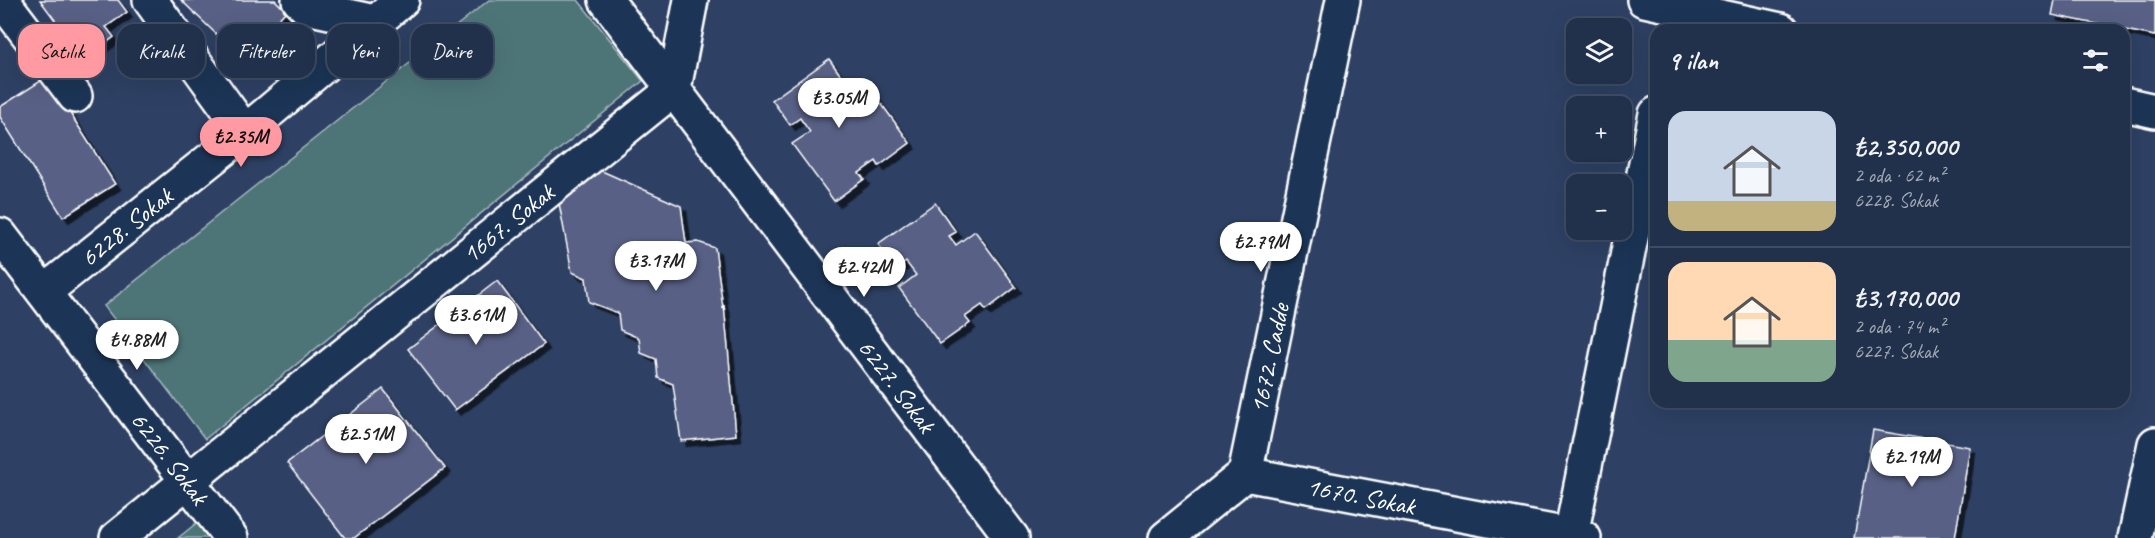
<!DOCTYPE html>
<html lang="tr">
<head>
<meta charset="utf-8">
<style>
  :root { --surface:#22314b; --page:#2e3d55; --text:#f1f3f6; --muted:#a2a9b5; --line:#3f4c63; --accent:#ff9aa2 }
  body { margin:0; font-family:Caveat,sans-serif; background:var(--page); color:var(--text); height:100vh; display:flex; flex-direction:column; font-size:22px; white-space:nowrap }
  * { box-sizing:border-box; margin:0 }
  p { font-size:20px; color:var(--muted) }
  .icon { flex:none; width:33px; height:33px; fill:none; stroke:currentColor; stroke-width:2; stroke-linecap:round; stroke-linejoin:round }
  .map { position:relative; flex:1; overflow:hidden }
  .drawer { position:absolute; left:1650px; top:24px; width:480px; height:384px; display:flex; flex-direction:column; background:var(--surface); border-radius:18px; box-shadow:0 6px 24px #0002,0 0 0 2px var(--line) }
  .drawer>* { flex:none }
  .hud { position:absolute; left:18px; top:24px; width:570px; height:54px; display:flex; gap:12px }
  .tools { position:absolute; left:1566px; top:18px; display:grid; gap:12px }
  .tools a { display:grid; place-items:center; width:66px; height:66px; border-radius:12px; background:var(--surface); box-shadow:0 6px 24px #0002,0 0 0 2px var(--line); font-size:30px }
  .price { position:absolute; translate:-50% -51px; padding:0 14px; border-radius:21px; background:#fff; color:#222; font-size:20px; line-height:39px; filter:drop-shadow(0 2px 3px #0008) }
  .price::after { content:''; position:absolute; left:50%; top:36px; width:18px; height:14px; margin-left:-9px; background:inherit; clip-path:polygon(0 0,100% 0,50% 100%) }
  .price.current { background:var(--accent); color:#111 }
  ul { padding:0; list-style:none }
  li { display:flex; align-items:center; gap:18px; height:150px; padding:0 18px }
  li+li { border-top:2px solid var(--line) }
  li span { display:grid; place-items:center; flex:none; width:168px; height:120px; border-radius:18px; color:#555 }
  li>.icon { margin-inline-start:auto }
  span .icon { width:72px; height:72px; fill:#fffc; stroke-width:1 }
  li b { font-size:26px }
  h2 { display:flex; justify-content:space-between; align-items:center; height:72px; padding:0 18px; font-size:26px }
  .chip { padding:0 21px; border-radius:18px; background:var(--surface); box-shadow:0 6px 24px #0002,0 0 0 2px var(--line); font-size:21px; line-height:54px }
  .chip.current { background:var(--accent); color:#111 }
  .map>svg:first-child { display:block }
  .green { fill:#4d7478; stroke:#a6babc; stroke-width:1.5 }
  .building { fill:#586085; stroke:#fff; stroke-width:1.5; filter:url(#shadow) }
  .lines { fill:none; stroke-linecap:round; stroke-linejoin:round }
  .minor-casing { stroke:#fff; stroke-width:38 }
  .minor { stroke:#1d3557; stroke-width:33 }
  .labels { text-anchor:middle; stroke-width:4.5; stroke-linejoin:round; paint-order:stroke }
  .street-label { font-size:26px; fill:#fff; stroke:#1d3557 }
</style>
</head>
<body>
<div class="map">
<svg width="2155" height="538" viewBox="0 0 2155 538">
  <defs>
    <filter id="shadow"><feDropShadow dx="5.5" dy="5.5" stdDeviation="0" flood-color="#0009"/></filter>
  </defs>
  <rect width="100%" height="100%" fill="#2e4164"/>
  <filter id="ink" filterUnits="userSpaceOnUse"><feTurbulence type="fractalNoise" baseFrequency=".0167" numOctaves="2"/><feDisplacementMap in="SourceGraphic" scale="12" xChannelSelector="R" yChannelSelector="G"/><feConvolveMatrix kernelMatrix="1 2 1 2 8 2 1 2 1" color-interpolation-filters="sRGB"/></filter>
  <g filter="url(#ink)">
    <path class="green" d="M489,0h89l65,81 -438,358 -101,-133z
      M199,521l12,17h-33z"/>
    <path class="building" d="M40,0h78l9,12 -21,15 8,10 -30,22z
      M181,0h94l11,11 -45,47z
      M2055,0h100v36l-103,-21z
      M829,59l20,28 -6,6 6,8 20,-14 41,56 -31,23 -3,-5 -17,12 5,6 -30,22 -42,-57 18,-12 -10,-14 -10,7 -18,-25z
      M47,77l68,107 -52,33 -63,-100v-10z
      M595,168l86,38 5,37 12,-1 17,6 8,60 1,-3 12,130 -55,6 -8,-57 -15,-6 -2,-19 -15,-6 -2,-15 -19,-8 -2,-17 -29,-11 -3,-24 -14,-6 -14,-74z
      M935,203l21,29 -7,4 7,9 19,-14 41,56 -30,23 -4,-5 -17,12 5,6 -30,21 -41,-56 17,-13 -10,-13 -10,7 -18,-25z
      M497,281l47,63 -89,66 -47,-61z
      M383,389l62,79 -91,70h-9l-58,-75z
      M1873,430l97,17 -15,91h-101z"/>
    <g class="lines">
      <g class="minor-casing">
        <g id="minor">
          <path d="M2,0l73,96"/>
          <path d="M150,0l95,132"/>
          <path d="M299,0l7,7 69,15"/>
          <path id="s1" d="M606,0l406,538"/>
          <path d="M1644,0l137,30"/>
          <path d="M674,89l17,-89"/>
          <path d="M2124,104l31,7"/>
          <path id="s2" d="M0,235l231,303"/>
          <path id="s3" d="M44,292l201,-160 157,-132"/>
          <path id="s4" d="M1245,474l339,64"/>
          <path d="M1571,535l85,-421"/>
          <path id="s5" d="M117,538l557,-449"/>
          <path id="s6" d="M1166,538l79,-64 98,-474"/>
          <path d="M2135,538l20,-94"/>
        </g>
      </g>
      <use href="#minor" class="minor"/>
    </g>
  </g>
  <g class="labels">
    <g class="street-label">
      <text dy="9" stroke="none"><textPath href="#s5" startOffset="502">1667. Sokak</textPath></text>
      <text dy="9" stroke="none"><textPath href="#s3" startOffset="105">6228. Sokak</textPath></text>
      <text dy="9" stroke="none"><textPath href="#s6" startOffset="220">1672. Cadde</textPath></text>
      <text dy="9" stroke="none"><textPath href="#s1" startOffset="483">6227. Sokak</textPath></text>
      <text dy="9" stroke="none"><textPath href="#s2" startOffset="280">6226. Sokak</textPath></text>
      <text dy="9" stroke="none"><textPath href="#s4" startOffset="118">1670. Sokak</textPath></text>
    </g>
  </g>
</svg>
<div class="tools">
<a><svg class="icon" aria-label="layers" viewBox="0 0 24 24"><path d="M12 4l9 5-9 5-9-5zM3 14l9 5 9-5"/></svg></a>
<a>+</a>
<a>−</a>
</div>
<b class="price" style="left:839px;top:129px">₺3.05M</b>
<b class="price current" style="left:241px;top:168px">₺2.35M</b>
<b class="price" style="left:1261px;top:273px">₺2.79M</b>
<b class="price" style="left:656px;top:292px">₺3.17M</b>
<b class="price" style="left:864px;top:298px">₺2.42M</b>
<b class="price" style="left:476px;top:346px">₺3.61M</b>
<b class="price" style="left:137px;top:371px">₺4.88M</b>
<b class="price" style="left:366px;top:465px">₺2.51M</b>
<b class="price" style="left:1912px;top:488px">₺2.19M</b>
<div class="hud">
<a class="chip current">Satılık</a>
<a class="chip">Kiralık</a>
<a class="chip">Filtreler</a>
<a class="chip">Yeni</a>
<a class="chip">Daire</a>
</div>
<section class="drawer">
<h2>9 ilan<svg class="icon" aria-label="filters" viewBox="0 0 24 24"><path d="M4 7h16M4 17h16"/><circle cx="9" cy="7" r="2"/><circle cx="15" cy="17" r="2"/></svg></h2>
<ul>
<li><span style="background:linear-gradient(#c9d6e8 75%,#c2b280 0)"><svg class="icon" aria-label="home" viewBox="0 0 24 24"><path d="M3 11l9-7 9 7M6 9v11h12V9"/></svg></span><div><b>₺2,350,000</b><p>2 oda · 62 m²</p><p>6228. Sokak</p></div></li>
<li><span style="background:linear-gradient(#ffd9b3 65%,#7fa58c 0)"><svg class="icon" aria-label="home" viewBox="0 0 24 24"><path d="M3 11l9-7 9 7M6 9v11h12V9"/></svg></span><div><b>₺3,170,000</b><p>2 oda · 74 m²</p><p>6227. Sokak</p></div></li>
</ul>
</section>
</div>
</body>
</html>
